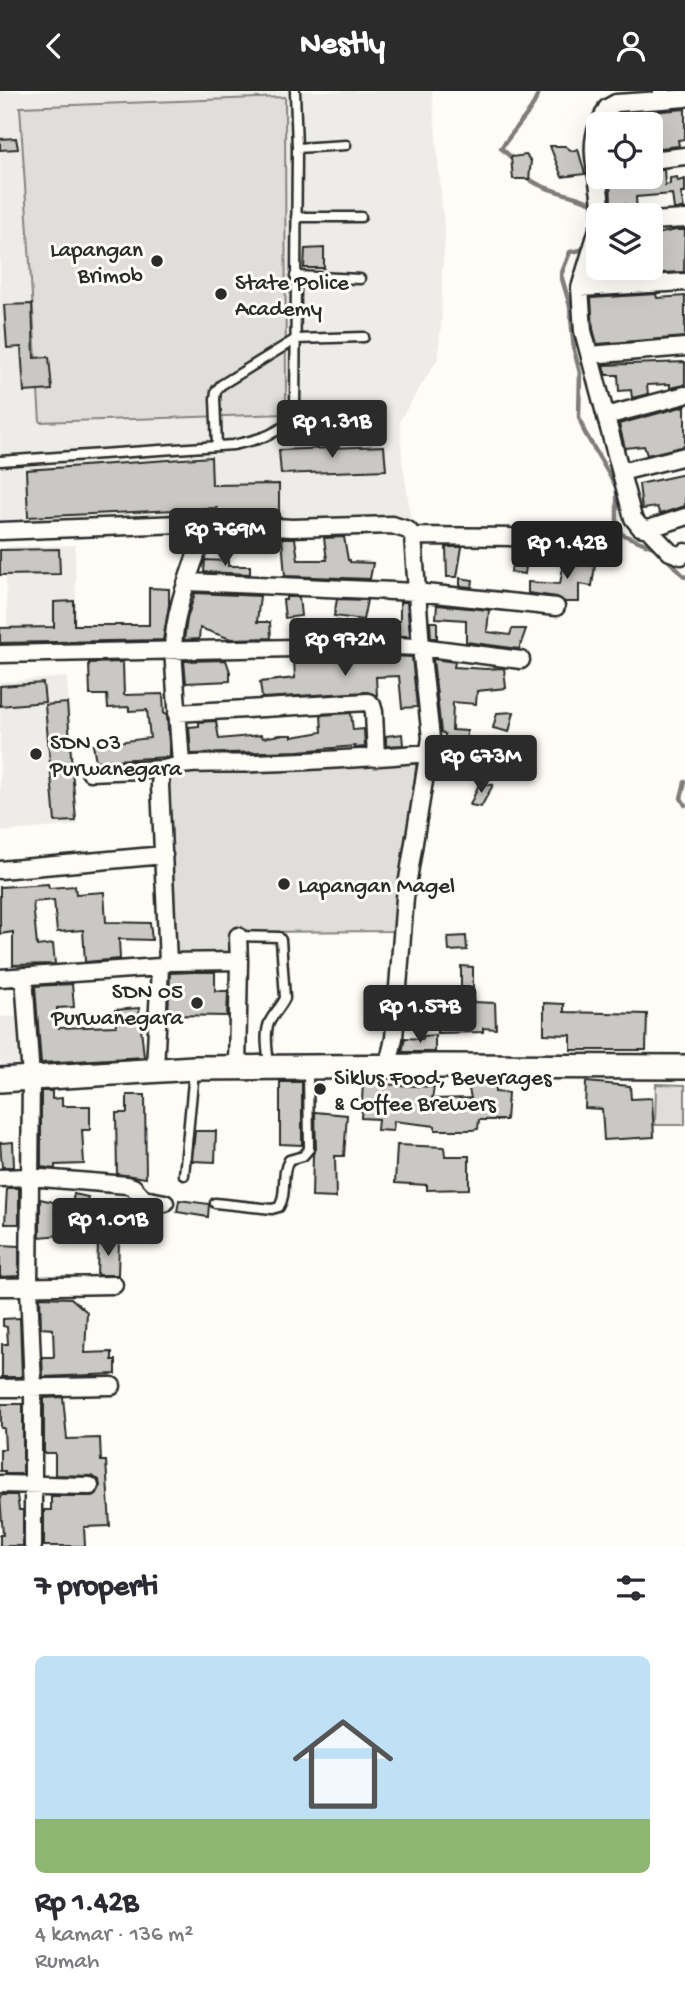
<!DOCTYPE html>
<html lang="id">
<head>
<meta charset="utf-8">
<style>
  :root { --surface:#fff; --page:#f7f7f7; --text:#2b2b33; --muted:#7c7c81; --line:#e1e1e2; --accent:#2b2b2b }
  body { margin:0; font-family:"Gochi Hand",sans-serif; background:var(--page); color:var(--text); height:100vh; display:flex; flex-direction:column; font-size:26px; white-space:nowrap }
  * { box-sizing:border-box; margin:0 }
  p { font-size:23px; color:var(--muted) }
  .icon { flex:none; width:38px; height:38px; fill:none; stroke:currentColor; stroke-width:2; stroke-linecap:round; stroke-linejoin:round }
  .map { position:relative; height:1455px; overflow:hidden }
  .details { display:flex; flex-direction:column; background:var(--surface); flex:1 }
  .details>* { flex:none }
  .buttons { position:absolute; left:586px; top:21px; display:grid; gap:14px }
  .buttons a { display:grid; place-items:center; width:77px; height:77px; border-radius:10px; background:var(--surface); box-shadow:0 7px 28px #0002; font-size:35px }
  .price { position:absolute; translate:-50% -60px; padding:0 16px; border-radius:7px; background:var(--accent); color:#fff; font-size:23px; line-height:46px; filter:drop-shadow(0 2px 4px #0008) }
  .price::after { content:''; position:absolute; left:50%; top:42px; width:21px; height:16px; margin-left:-10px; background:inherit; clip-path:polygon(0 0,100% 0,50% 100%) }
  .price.on { background:#222; color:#fff }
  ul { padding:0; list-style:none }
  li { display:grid; align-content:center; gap:14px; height:371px; padding:0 35px }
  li+li { border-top:2px solid var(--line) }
  li span { display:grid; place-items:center; height:217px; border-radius:10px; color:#555 }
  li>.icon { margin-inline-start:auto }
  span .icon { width:126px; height:126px; fill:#fffc; stroke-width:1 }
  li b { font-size:30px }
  h2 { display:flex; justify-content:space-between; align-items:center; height:84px; padding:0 35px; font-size:30px }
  header { display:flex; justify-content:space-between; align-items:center; height:91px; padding:0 35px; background:var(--accent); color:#fff; font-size:32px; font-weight:700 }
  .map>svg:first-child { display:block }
  .built { fill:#edece8 }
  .green { fill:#dfdeda; stroke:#858482; stroke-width:2 }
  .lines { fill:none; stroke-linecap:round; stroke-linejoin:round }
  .stream { stroke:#7e7d7b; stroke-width:4.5 }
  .building { fill:#c9c8c4; stroke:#2b2b2b; stroke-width:2 }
  .lane-casing { stroke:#2b2b2b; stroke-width:13 }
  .street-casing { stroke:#2b2b2b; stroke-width:21 }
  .secondary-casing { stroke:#2b2b2b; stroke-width:28 }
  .lane { stroke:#fdfcf7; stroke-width:8 }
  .street { stroke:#fdfcf7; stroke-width:16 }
  .secondary { stroke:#fdfcf7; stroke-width:23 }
  .poi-dot { fill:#2b2b2b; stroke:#fdfcf7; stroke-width:2.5 }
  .labels { text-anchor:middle; stroke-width:6; stroke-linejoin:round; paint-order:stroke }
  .poi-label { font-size:23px; fill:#2b2b2b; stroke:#fdfcf7; text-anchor:start }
</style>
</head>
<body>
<header><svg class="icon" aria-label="back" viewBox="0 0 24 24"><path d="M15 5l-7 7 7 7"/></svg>Nestly<svg class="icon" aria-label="person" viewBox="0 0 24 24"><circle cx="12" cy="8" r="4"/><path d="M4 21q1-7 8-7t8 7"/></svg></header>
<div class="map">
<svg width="685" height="1455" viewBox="0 0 685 1455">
  <rect width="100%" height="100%" fill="#fdfcf7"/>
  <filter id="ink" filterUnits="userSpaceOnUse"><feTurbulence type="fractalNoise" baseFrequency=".0143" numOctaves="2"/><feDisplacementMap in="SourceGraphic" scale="14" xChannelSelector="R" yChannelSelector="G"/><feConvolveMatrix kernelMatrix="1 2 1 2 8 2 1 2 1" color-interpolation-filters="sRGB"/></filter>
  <g filter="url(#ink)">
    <path class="built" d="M0,0h432l13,147 -3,37v38l-4,45 -38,62 2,39 9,59 -15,4 -396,9z
      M75,454l2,105 -69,1 -3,-104z
      M67,586l11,148 -78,7v-150z
      M25,925l6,62 -31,2v-63z"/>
    <path class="green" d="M285,6l1,317 -246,8 -20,-315z
      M417,667l-20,173 -162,1 -1,22 -65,2 -7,-118 7,-67z
      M656,993l29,1v40h-30z"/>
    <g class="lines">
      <path class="stream" d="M514,69l-13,-12 30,-39 7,-14
        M524,84c19,17 48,18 70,29v2
        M586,154l-5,5 -11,2 -9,23 9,31 4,44 6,23 -1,44 5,14 33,57v32l4,14 37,15
        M664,465l21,21
        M685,691l-4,16 4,7
        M685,1455v-1"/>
    </g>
    <path class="building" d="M685,18v30l-7,1 1,6 -28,3v-25h-34l-1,-9z
      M16,47l2,11 -18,1v-11z
      M550,55h15l7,5 6,-2 7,25 -23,3z
      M526,64l5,6 -2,18h-16l-2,-22z
      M664,78l1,16 5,-1v-6l7,-1 1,4 7,-2v14h-4l3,16h-10l-2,-15 -36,3 1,18h-8l-4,-11 -14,1 -1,-28h41v-7z
      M676,139h9l-1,42 -68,3 -1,-7h36v-33z
      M324,157v20h-20l1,-19z
      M656,203l1,4 28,-2v41l-88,7 -4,-15 -2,-31z
      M32,213l2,54 15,-1 3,33 -28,2 -3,-45 -14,1 -3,-43z
      M685,271v23l-15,3v-4l-23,1 1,9 -16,4 -1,-8 -12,1 -1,-16h-12l-3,-10z
      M685,315v40l-38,9 -3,-9 -19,2 -6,-24z
      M384,355l2,24 -105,4 -2,-24z
      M211,366l1,28 67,-1v32l-62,-3v-5l-189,9 -2,-47z
      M685,383v32l-25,8 -3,-7 -15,2 -3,-25z
      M344,446l4,23h2v2l23,1 -3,16 -85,-3 -3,-38h13l3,22h29l-3,-22z
      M446,456h16l-5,30h-10z
      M514,457l14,1 -3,25 -14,-2z
      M59,458l1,25 -60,1v-25z
      M579,464l-1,7 17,3 -3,21 -13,-2v18h-14l-8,-5 -29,-4v-11l32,2 5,-28z
      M205,469l23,1v5h22v8l-46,-2z
      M460,487l13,2 -1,7 -12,-1z
      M149,497l20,1v16l-6,35 -163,3v-15l54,-1v-25l20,-1v24h75z
      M195,502l65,3 -3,26h13l1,16 -40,1 -31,-11 -1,11 -15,1 3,-21z
      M286,506h13l2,19 -16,2 -2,-18h3z
      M337,508l30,1 -4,20 -29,-4z
      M400,511h7l3,34h-25v-15h15z
      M437,514l52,5 -2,22 23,3 2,-6h14l-7,20 -53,-7v-22l-30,-2z
      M293,530h46l2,16 -48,1z
      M430,531h7v16h-6z
      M392,565l20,1 5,50 -15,1 -3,-32 -23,1 1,19 -10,-4 -105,6 -2,-16 35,-4 -1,-19z
      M433,568l22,3 -1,5 32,2 18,-1 2,20 -29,3 -1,13 -23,-2 -1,28 15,1 -1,22 -22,-1 1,-18 -4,-2z
      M226,569l4,12v9l-44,2 -2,-22z
      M123,571l1,33 39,-1 1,20h3v2l3,41 -74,4 -3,-16 57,-7 -3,-28 -18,1v-4l-21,1 -1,-13h-17l-1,-32z
      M43,592l2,19 -45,4v-20z
      M67,612l9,118 -21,1 -10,-117z
      M514,621l-5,20 -16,-4 4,-15z
      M351,622l2,17 11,-1 1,18 -10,1v-2l-56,5 -108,3 -2,-27 10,-1v-4l17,-1 3,18 42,-4 2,3 17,-3h12v2l30,-5 -1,-17z
      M402,643l1,11 -17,1v-10z
      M479,693l14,1 -12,22 -11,-2z
      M48,793l1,4 26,-2 1,8 28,-2 2,30 44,1 2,17 -33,-1 1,20 -35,3 -2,-32 -26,2 -3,-32 -21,2 4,44 16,-2 2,20 -42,1v-33l-13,2v-47z
      M466,845l1,14 -18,1 -1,-14z
      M461,875l12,1v35l22,1 1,26 -13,-1v4l-46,1 1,-31 23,-1z
      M194,881h21v19h13l-1,25 -59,-1 2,-42z
      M72,893l2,23 -17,1 1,20 58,-2 -1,-16 24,-2 5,49 -103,6 -6,-77z
      M544,912l20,1v8l83,2 -1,36h-75v-15l-27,-1z
      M435,944v17h-33l3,-14 18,1v-3z
      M467,989h28v12l13,1 -2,27h-27l-1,9 -6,1h-37v-4l-41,-5 -1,10 -16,-1 1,-11 -17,-1 2,-35 71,4 -2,12 39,-1z
      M280,991h22v63l-22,-1z
      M586,991l44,4 1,13 21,-1 2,39 -50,3 -2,-31 -17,-1z
      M41,1000h11v8l10,-1v8h28v24h-8l2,34 -29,1v4l-14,-2z
      M127,1004h18l1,83 -29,-4 -1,-61h11z
      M315,1021l32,3 -3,41h-9l1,42 -24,-1 1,-43 3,-5z
      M195,1040h21l-1,31 -23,-1z
      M13,1051l1,25h-12l-2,-24z
      M397,1054l47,2 1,9h24v33l-42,1v-5l-32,-2z
      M7,1097h12v36h-14z
      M74,1103l14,3 -4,18 -14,-2z
      M40,1108l18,4 3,32 -21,2z
      M179,1109l30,4 -1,13 -31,-5z
      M98,1150h21l-1,34h-21z
      M0,1154l19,1v30l-19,1z
      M40,1206l31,1 16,14 -2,41 27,-1v8h4v14l-73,3 -1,-20h12l-1,-28 -12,-1z
      M20,1227l2,59h-20v-33h6l-1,-17 -4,-1v-7z
      M63,1306l4,42 33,-1 1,23h5l4,65 -26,1 1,19h-41v-36h7v-14h39l6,-1 4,-8 -1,-7 -8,-4 -36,-1v-22h-11v-55z
      M1,1313h22v70h-18v-3h-5v-22h5l-1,-21h-3z
      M3,1404h14l2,15h4v36h-23v-11h3l-3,-39z"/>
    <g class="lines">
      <g class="lane-casing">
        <path id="lane" d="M297,57l49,-3
          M296,126h65
          M295,185l65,3
          M217,355l-2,-47 1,-8 5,-6 75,-46 68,-2
          M0,370l233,-16c23,-5 49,-10 62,-32l2,-265 -2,-57
          M238,845l41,1 2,3 4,58c-4,9 -12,16 -16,25 -5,12 -1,30 0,42
          M184,1084l10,-104
          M215,1112l57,6 7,-2c9,-14 1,-32 10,-47l14,-4 6,-7 -1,-79"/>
      </g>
      <g class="street-casing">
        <path id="street" d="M662,9l23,-2
          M599,33l8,-16 9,-5 46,-3v-9
          M598,35c-12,27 5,60 3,89
          M651,69l34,-4
          M651,130l34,-2
          M598,138l-18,59 3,43 50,187 7,9 8,2 37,-12
          M580,197l105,-6
          M590,264l95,-8
          M606,325l79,-21
          M621,381l64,-16
          M648,438l22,23 11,4 4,-4
          M0,440l207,-8 85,5 100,-3 16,5 5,6 8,111 10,91 -26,160 -11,140 -6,28
          M413,445l187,2
          M187,491l229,10 140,15
          M0,563l392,-8 29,1 100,13
          M177,622l191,-11 4,3 2,7 2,46
          M181,673l-8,-114c1,-45 21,-85 34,-127
          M90,681l74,-3
          M0,779l164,-15
          M238,845l1,25
          M168,871l71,-1 -2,107
          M24,885l7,102 -2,209 4,101v158
          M0,887l160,-11
          M155,978l5,-102 8,-5 -8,-177 1,-9 3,-7c30,-9 61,-4 92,-6 58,-2 116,-5 174,-10
          M0,1087l29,-1 98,8 6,2 11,12 21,4
          M0,1196l114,-2
          M0,1297l112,-2
          M0,1393l90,2"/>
      </g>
      <g class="secondary-casing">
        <path id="secondary" d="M0,989l194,-12 240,-2 251,1"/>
      </g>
      <use href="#lane" class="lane"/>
      <use href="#street" class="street"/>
      <use href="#secondary" class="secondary"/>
    </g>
  </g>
  <g class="poi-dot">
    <circle cx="157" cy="170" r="7"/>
    <circle cx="221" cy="203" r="7"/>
    <circle cx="36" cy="663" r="7"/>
    <circle cx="284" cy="793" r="7"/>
    <circle cx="197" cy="912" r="7"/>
    <circle cx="320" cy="998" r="7"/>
  </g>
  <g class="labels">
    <g class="poi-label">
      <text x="143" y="165" text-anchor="end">Lapangan<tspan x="143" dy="26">Brimob</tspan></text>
      <text x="235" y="198">State Police<tspan x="235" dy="26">Academy</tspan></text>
      <text x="50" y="658">SDN 03<tspan x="50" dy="26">Purwanegara</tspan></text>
      <text x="298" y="801">Lapangan Magel</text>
      <text x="183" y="907" text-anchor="end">SDN 05<tspan x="183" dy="26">Purwanegara</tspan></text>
      <text x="334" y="993">Siklus Food, Beverages<tspan x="334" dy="26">&amp; Coffee Brewers</tspan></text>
    </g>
  </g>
</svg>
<div class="buttons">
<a><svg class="icon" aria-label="locate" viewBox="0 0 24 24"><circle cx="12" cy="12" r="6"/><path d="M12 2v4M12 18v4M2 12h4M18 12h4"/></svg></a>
<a><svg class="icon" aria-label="layers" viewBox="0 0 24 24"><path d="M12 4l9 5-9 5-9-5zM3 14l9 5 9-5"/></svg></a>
</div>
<b class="price" style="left:332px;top:369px">Rp 1.31B</b>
<b class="price" style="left:225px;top:477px">Rp 769M</b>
<b class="price on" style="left:567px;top:490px">Rp 1.42B</b>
<b class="price" style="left:345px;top:587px">Rp 972M</b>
<b class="price" style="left:481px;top:704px">Rp 673M</b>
<b class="price" style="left:420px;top:954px">Rp 1.57B</b>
<b class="price" style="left:108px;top:1167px">Rp 1.01B</b>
</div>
<section class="details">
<h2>7 properti<svg class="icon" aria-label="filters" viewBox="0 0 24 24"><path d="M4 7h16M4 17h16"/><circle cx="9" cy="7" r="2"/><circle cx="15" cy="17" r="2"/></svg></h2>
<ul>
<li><span style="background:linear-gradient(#bfe0f5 75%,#8fb573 0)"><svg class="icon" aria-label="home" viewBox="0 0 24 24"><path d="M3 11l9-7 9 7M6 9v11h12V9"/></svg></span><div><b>Rp 1.42B</b><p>4 kamar · 136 m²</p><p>Rumah</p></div></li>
</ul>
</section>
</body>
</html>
